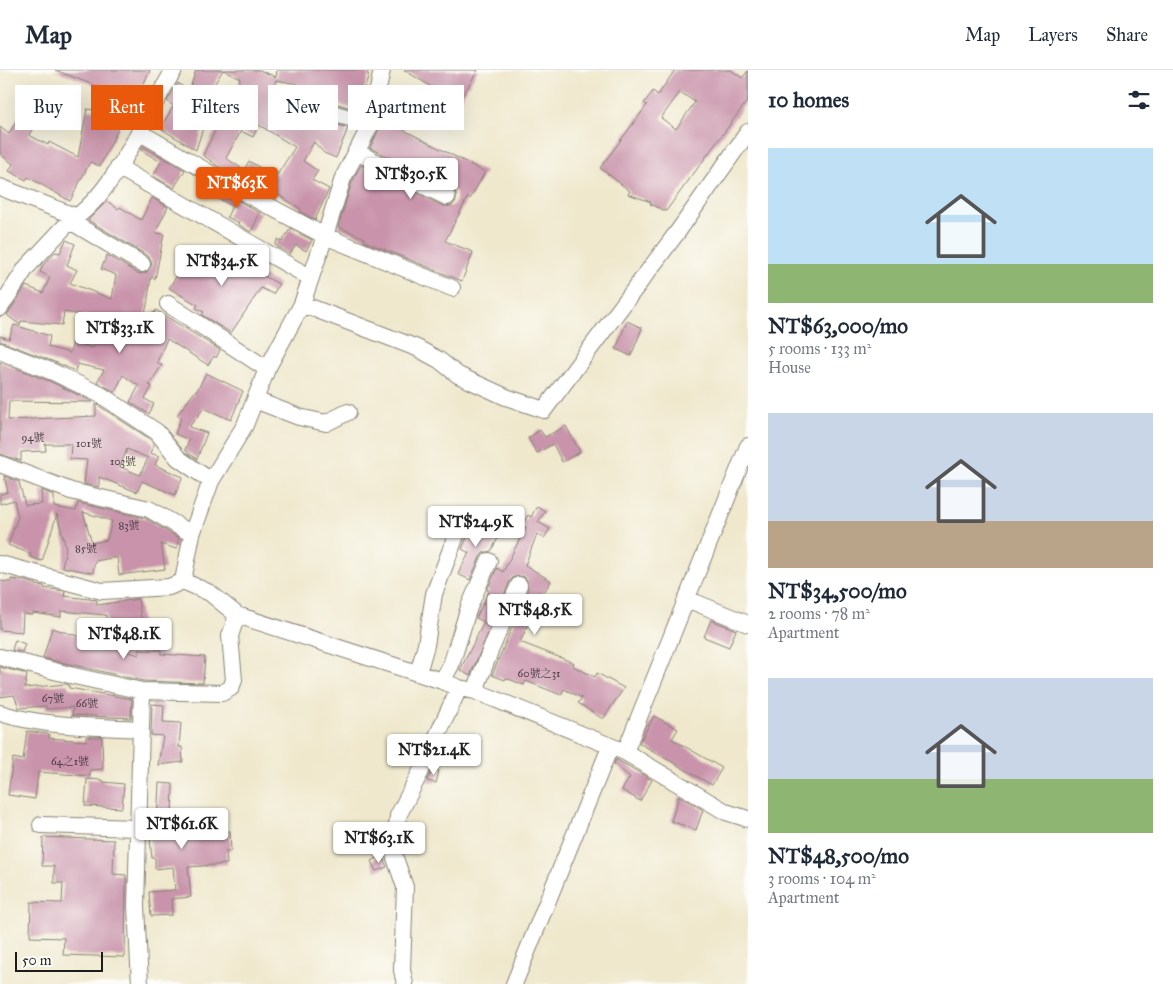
<!DOCTYPE html>
<html lang="en">
<head>
<meta charset="utf-8">
<style>
  :root { --surface:#fff; --page:#f6f6f7; --text:#1f2937; --muted:#747a83; --line:#e0e1e3; --accent:#ea580c }
  body { margin:0; font-family:"IM FELL Great Primer","Noto Serif TC",serif; background:var(--page); color:var(--text); height:100vh; display:flex; flex-direction:column; font-size:19px; white-space:nowrap }
  * { box-sizing:border-box; margin:0 }
  p { font-size:16px; color:var(--muted) }
  .icon { flex:none; width:28px; height:28px; fill:none; stroke:currentColor; stroke-width:2; stroke-linecap:round; stroke-linejoin:round }
  .map { position:relative; flex:1; overflow:hidden }
  .details { display:flex; flex-direction:column; background:var(--surface); width:425px }
  .details>* { flex:none }
  .hud { position:absolute; left:15px; top:15px; width:475px; height:45px; display:flex; gap:10px }
  .scale { position:absolute; left:15px; bottom:12px; width:88px; box-sizing:border-box; padding-left:5px; border:2px solid #1c1c1c; border-top:0; font-size:14px; line-height:18px; white-space:nowrap; color:#1c1c1c; -webkit-text-stroke:4px #fdfcf7; paint-order:stroke }
  .price { position:absolute; translate:-50% -42px; padding:0 11px; border-radius:5px; background:#fff; color:#222; font-size:16px; line-height:32px; filter:drop-shadow(0 1px 2px #0008) }
  .price::after { content:''; position:absolute; left:50%; top:30px; width:15px; height:11px; margin-left:-8px; background:inherit; clip-path:polygon(0 0,100% 0,50% 100%) }
  .price.active { background:var(--accent); color:#fff }
  ul { padding:0; list-style:none }
  li { display:grid; align-content:center; gap:10px; height:265px; padding:0 20px }
  li span { display:grid; place-items:center; height:155px; border-radius:0px; color:#555 }
  li>.icon { margin-inline-start:auto }
  span .icon { width:90px; height:90px; fill:#fffc; stroke-width:1 }
  li b { font-size:21px }
  h2 { display:flex; justify-content:space-between; align-items:center; height:60px; padding:0 20px; font-size:21px }
  .chip { padding:0 18px; border-radius:0px; background:var(--surface); box-shadow:0 5px 20px #0002; font-size:18px; line-height:45px }
  .chip.active { background:var(--accent); color:#fff }
  header { display:flex; align-items:center; gap:30px; box-sizing:border-box; height:70px; padding:0 25px; background:var(--surface); border-bottom:1px solid var(--line) }
  header strong { font-size:24px }
  nav { display:flex; gap:28px; margin-inline-start:auto; font-size:18px }
  main { display:flex; flex:1; min-height:0 }
  .map>svg:first-child { display:block }
  .building { fill:#c994ab; fill-rule:evenodd }
  .lines { fill:none; stroke-linecap:round; stroke-linejoin:round }
  .minor-casing { stroke:#868274; stroke-width:18 }
  .minor { stroke:#fff; stroke-width:16 }
  .labels { text-anchor:middle; stroke-width:5; stroke-linejoin:round; paint-order:stroke }
  .number-label { font-size:11px; fill:#473a40 }
</style>
</head>
<body>
<header>
<strong>Map</strong>
<nav><a>Map</a><a>Layers</a><a>Share</a></nav>
</header>
<main>
<div class="map">
<svg width="748" height="914" viewBox="0 0 748 914">
  <rect width="100%" height="100%" fill="#fdfcf7"/>
  <filter id="ink" filterUnits="userSpaceOnUse"><feTurbulence type="fractalNoise" baseFrequency=".02" numOctaves="2"/><feDisplacementMap in="SourceGraphic" scale="10" xChannelSelector="R" yChannelSelector="G"/><feConvolveMatrix kernelMatrix="1 2 1 2 8 2 1 2 1" color-interpolation-filters="sRGB"/></filter>
  <filter id="wash" filterUnits="userSpaceOnUse"><feTurbulence type="fractalNoise" baseFrequency=".0096" numOctaves="4" result="noise"/><feDisplacementMap in="SourceGraphic" scale="20" xChannelSelector="R" yChannelSelector="G"/><feGaussianBlur stdDeviation="1.12" result="paint"/><feColorMatrix in="noise" values="0 0 0 0 0 0 0 0 0 0 0 0 0 0 0 0 0 1.4 0 .05"/><feComposite in="paint" operator="in"/></filter>
  <g filter="url(#wash)">
    <rect width="100%" height="100%" fill="#efe8cd"/>
    <g id="blocks">
      <path class="building" d="M55,0h95l-16,35 -36,-16 1,-2z
        M196,0h27l-11,18 3,1 -19,61 -36,-22 14,-22 -7,-5 11,-18 11,8z
        M223,0h36l17,7 1,-7h92l-2,4 2,1 -10,30 -2,-1 -2,5 -46,-13h-5l-6,7 -1,6 7,6 44,13 -12,30 -12,-5 -10,-11 -11,19 15,10 -6,9 17,9 -14,31 -15,-9 1,-2 -24,-15 -3,4 -55,-31 -16,-12 25,-50 5,3 7,-30zM276,10l22,4 -10,34 -18,-11zM259,55l36,22 -18,28 -3,-2 -2,2 -23,-14 -5,9 -18,-12 15,-27 12,6z
        M404,0h74l-20,33z
        M675,0h56l11,8 6,-7v29l-82,111 -16,-7 1,-2 -23,-8 2,-3 -30,-23 47,-63 -3,-2 9,-12 5,4zM680,22l15,10 -19,27 -15,-11z
        M388,21l15,7 -9,21 11,5 -3,5 83,43 -15,27 -2,-2 -23,44 28,11 -11,29 -98,-40 1,-3 -27,-11 14,-45 9,-17 82,41h9l4,-5v-9l-5,-4 -81,-40 10,-21z
        M32,22l16,9 -19,34 19,10 1,-3 29,15 9,-48 33,4 -2,16 -18,37 -10,-4 -20,39 -42,-24 -2,3 -17,-9 4,-7 -13,-10v-27l9,7z
        M143,76l42,24 -11,18 -21,-12 8,-14 -20,-12z
        M209,114l51,29 -9,19 -13,-8 1,-1 -12,-6 5,-11 -27,-15z
        M152,128l16,9 -13,26 9,1 -9,45 -4,-2 -4,28 -5,20 -78,-13 -2,13 -41,-4 -1,4 -13,-10 19,-29 17,7 7,-16 -10,-5 3,-7 12,-13 5,1 6,-13 9,4 -8,21 10,5 -7,13 42,16 4,-24 -15,-6 6,-14 30,18 5,1 5,-2 5,-7 -1,-5 -3,-4 -60,-36 19,-19 11,8 2,-2 21,13z
        M290,159l22,11 -6,11 -10,-6 -6,9 -15,-9 3,-6 4,3z
        M230,176l8,1 17,11 -3,12 27,14 -6,10 -12,-6 -30,45 -29,-18 2,-3 -8,-4 2,-3 -29,-17 22,-35 33,20z
        M156,240l64,40 -4,8 -2,-2 -6,9 -41,-26 -10,23 5,3 -13,20 3,1 -7,13 9,5 -5,10 -19,-12 9,-16 -16,-11 -8,17 -18,-10 7,-12 -27,-6 -2,7 -18,-8 -57,-22v-5l9,3 5,-14 36,11 -2,11 22,6 3,-11 20,6 2,-14 33,7 3,-6 7,4z
        M627,251l15,7 -11,28 -15,-7z
        M0,292l49,19 44,21 -84,-1 -1,19 88,-4v-12l54,35 4,6 -4,8 9,3 -4,9 28,12 -8,18 -33,-14 -5,11 -38,-15v10l-15,-3 3,-24 -17,-1 1,-15h-26l1,7 -25,1v9l-21,-7zM127,379l21,9 -8,17 -20,-8z
        M206,303l37,18 -12,29 -27,-12 -15,19 18,6 -10,26 -12,-9 4,-10 -14,-6 6,-16 -4,-3 19,-25 1,1z
        M566,356l14,26 -18,10 -9,-18 -16,9 -9,-15 12,-8 5,7z
        M4,406l15,6 6,23 17,-1 -1,-14 13,5v12l22,4 2,-8 67,15 34,20 -3,11 -15,-5 4,25 -46,6 -2,-18 -22,4 -2,12 -31,-6 4,-19 -9,-34 -15,47 -12,-4 1,-3 -23,-9 10,-28 -4,-17 -14,4v-10l8,-2zM83,442l29,9 -5,19 -15,3z
        M537,436l8,5 -7,11 12,7 -6,9 -7,-4 -12,31 26,16 -11,18 -20,43 54,21 -1,3 22,11 2,-4 27,15 -21,31 -25,-16 4,-5 -18,-9 -3,6 -35,-14 -2,4 -18,-7 -1,2 -13,-5 36,-86 -1,-9 -4,-4 -9,1 -4,4 -40,95 -10,-6 24,-48 -8,-4 13,-27 -2,-1 10,-22 6,4 23,-45 -4,-2 6,-10 3,2z
        M468,451l30,17 -7,13 -8,2 -3,4 -10,23 -12,-6 11,-21 -7,-4 6,-14 -3,-8z
        M11,509l14,2 11,3v1l8,1v2l21,3 -1,5 33,4v5l41,-6 5,30 -34,6 -3,-20 -45,-4v6l-28,-4v2l-10,-1 -1,18 -22,-2v-49l11,1z
        M711,550l25,10 -7,17 -25,-10z
        M52,558l87,27v-5h22v4l44,3 -2,26 -60,-2 -100,-23z
        M15,570l10,4 -3,8 -10,-2z
        M0,597l27,7 -2,14 41,-4 3,1v3l63,11 -1,19 -59,-3 1,-8 -27,2v-3l-27,2 -5,-13 -14,2z
        M152,634l12,1 -1,17 18,1 -2,24h3l1,15 -25,3 5,-29 -12,-1z
        M654,646l24,13 -6,10 50,29 -10,17 -73,-42z
        M27,661l22,3v4l37,3v-4h16l1,32 -13,1v6l-52,-4 -3,27 -27,-4 5,-37 10,2z
        M616,689l36,21 -12,21 -18,-11 8,-13 -16,-13z
        M433,699l6,2 -3,12 -9,-2z
        M87,709l16,1v2l21,2 -2,24 -37,-2z
        M159,713l14,1 -1,31 27,1 -1,16 32,-1 1,20h-5l1,13 -39,3 3,30 -20,2 1,16 -21,1 -2,-24 26,-2 -2,-23 -18,2v-11h-3l-2,-19h6z
        M679,726l24,14 -7,20 -25,-9z
        M43,767l71,3 -1,34 13,1 -1,82 -62,-2 1,-17 -34,-1 1,-35 31,1 1,-20h-9v-17h-12z
        M382,786l5,11 -11,4 -5,-10z"/>
    </g>
  </g>
  <g filter="url(#ink)">
    <use href="#blocks" fill-opacity="0" stroke="#868274" stroke-width="1"/>
    <g class="lines">
      <g class="minor-casing">
        <path id="minor" d="M307,36l64,18
          M139,62l98,57 88,47 127,52
          M356,81l21,12 70,34
          M118,97l193,111
          M0,117l77,30
          M70,151l72,43
          M168,234l99,65
          M302,234l115,44 22,12 19,15 48,22 38,13 135,-180 69,-98
          M0,238l26,-40 44,-47c45,-27 76,-107 104,-151
          M0,281l53,21 48,23 56,37 21,26 33,23
          M255,330l44,17 27,6 22,-11
          M0,394l71,27 78,18 43,25
          M0,494l102,27 67,-4 14,-6 27,12 27,22 205,66 17,7 16,3 150,61 101,60 22,7
          M183,511l9,-47 19,-53 34,-56 22,-56 35,-65 23,-68 18,-58 28,-54 11,-54
          M687,529l61,25
          M0,587l70,18 72,16 80,2 9,-5 3,-8 -4,-44 7,-21
          M418,603l8,-28 8,-51 23,-61
          M442,611l9,-16 18,-58 20,-46
          M475,621l15,-40 29,-66
          M0,643c44,14 94,13 140,16
          M625,682l123,-306
          M41,755l96,3
          M140,914l-4,-78 6,-215
          M405,914l-3,-14 3,-83 -11,-32 4,-39 23,-45 38,-83
          M514,914l96,-237"/>
      </g>
      <use href="#minor" class="minor"/>
    </g>
  </g>
  <g class="labels">
    <g class="number-label">
      <text x="33" y="371">94號</text>
      <text x="89" y="377">101號</text>
      <text x="123" y="395">103號</text>
      <text x="129" y="459">83號</text>
      <text x="86" y="482">85號</text>
      <text x="539" y="607">60號之31</text>
      <text x="53" y="632">67號</text>
      <text x="87" y="637">66號</text>
      <text x="70" y="695">64之1號</text>
    </g>
  </g>
</svg>
<div class="scale">50 m</div>
<b class="price" style="left:411px;top:130px">NT$30.5K</b>
<b class="price active" style="left:237px;top:139px">NT$63K</b>
<b class="price" style="left:222px;top:217px">NT$34.5K</b>
<b class="price" style="left:120px;top:284px">NT$33.1K</b>
<b class="price" style="left:476px;top:478px">NT$24.9K</b>
<b class="price" style="left:535px;top:566px">NT$48.5K</b>
<b class="price" style="left:124px;top:590px">NT$48.1K</b>
<b class="price" style="left:434px;top:706px">NT$21.4K</b>
<b class="price" style="left:182px;top:780px">NT$61.6K</b>
<b class="price" style="left:379px;top:794px">NT$63.1K</b>
<div class="hud">
<a class="chip">Buy</a>
<a class="chip active">Rent</a>
<a class="chip">Filters</a>
<a class="chip">New</a>
<a class="chip">Apartment</a>
</div>
</div>
<section class="details">
<h2>10 homes<svg class="icon" aria-label="filters" viewBox="0 0 24 24"><path d="M4 7h16M4 17h16"/><circle cx="9" cy="7" r="2"/><circle cx="15" cy="17" r="2"/></svg></h2>
<ul>
<li><span style="background:linear-gradient(#bfe0f5 75%,#8fb573 0)"><svg class="icon" aria-label="home" viewBox="0 0 24 24"><path d="M3 11l9-7 9 7M6 9v11h12V9"/></svg></span><div><b>NT$63,000/mo</b><p>5 rooms · 133 m²</p><p>House</p></div></li>
<li><span style="background:linear-gradient(#c9d6e8 70%,#b9a48a 0)"><svg class="icon" aria-label="home" viewBox="0 0 24 24"><path d="M3 11l9-7 9 7M6 9v11h12V9"/></svg></span><div><b>NT$34,500/mo</b><p>2 rooms · 78 m²</p><p>Apartment</p></div></li>
<li><span style="background:linear-gradient(#c9d6e8 65%,#8fb573 0)"><svg class="icon" aria-label="home" viewBox="0 0 24 24"><path d="M3 11l9-7 9 7M6 9v11h12V9"/></svg></span><div><b>NT$48,500/mo</b><p>3 rooms · 104 m²</p><p>Apartment</p></div></li>
</ul>
</section>
</main>
</body>
</html>
